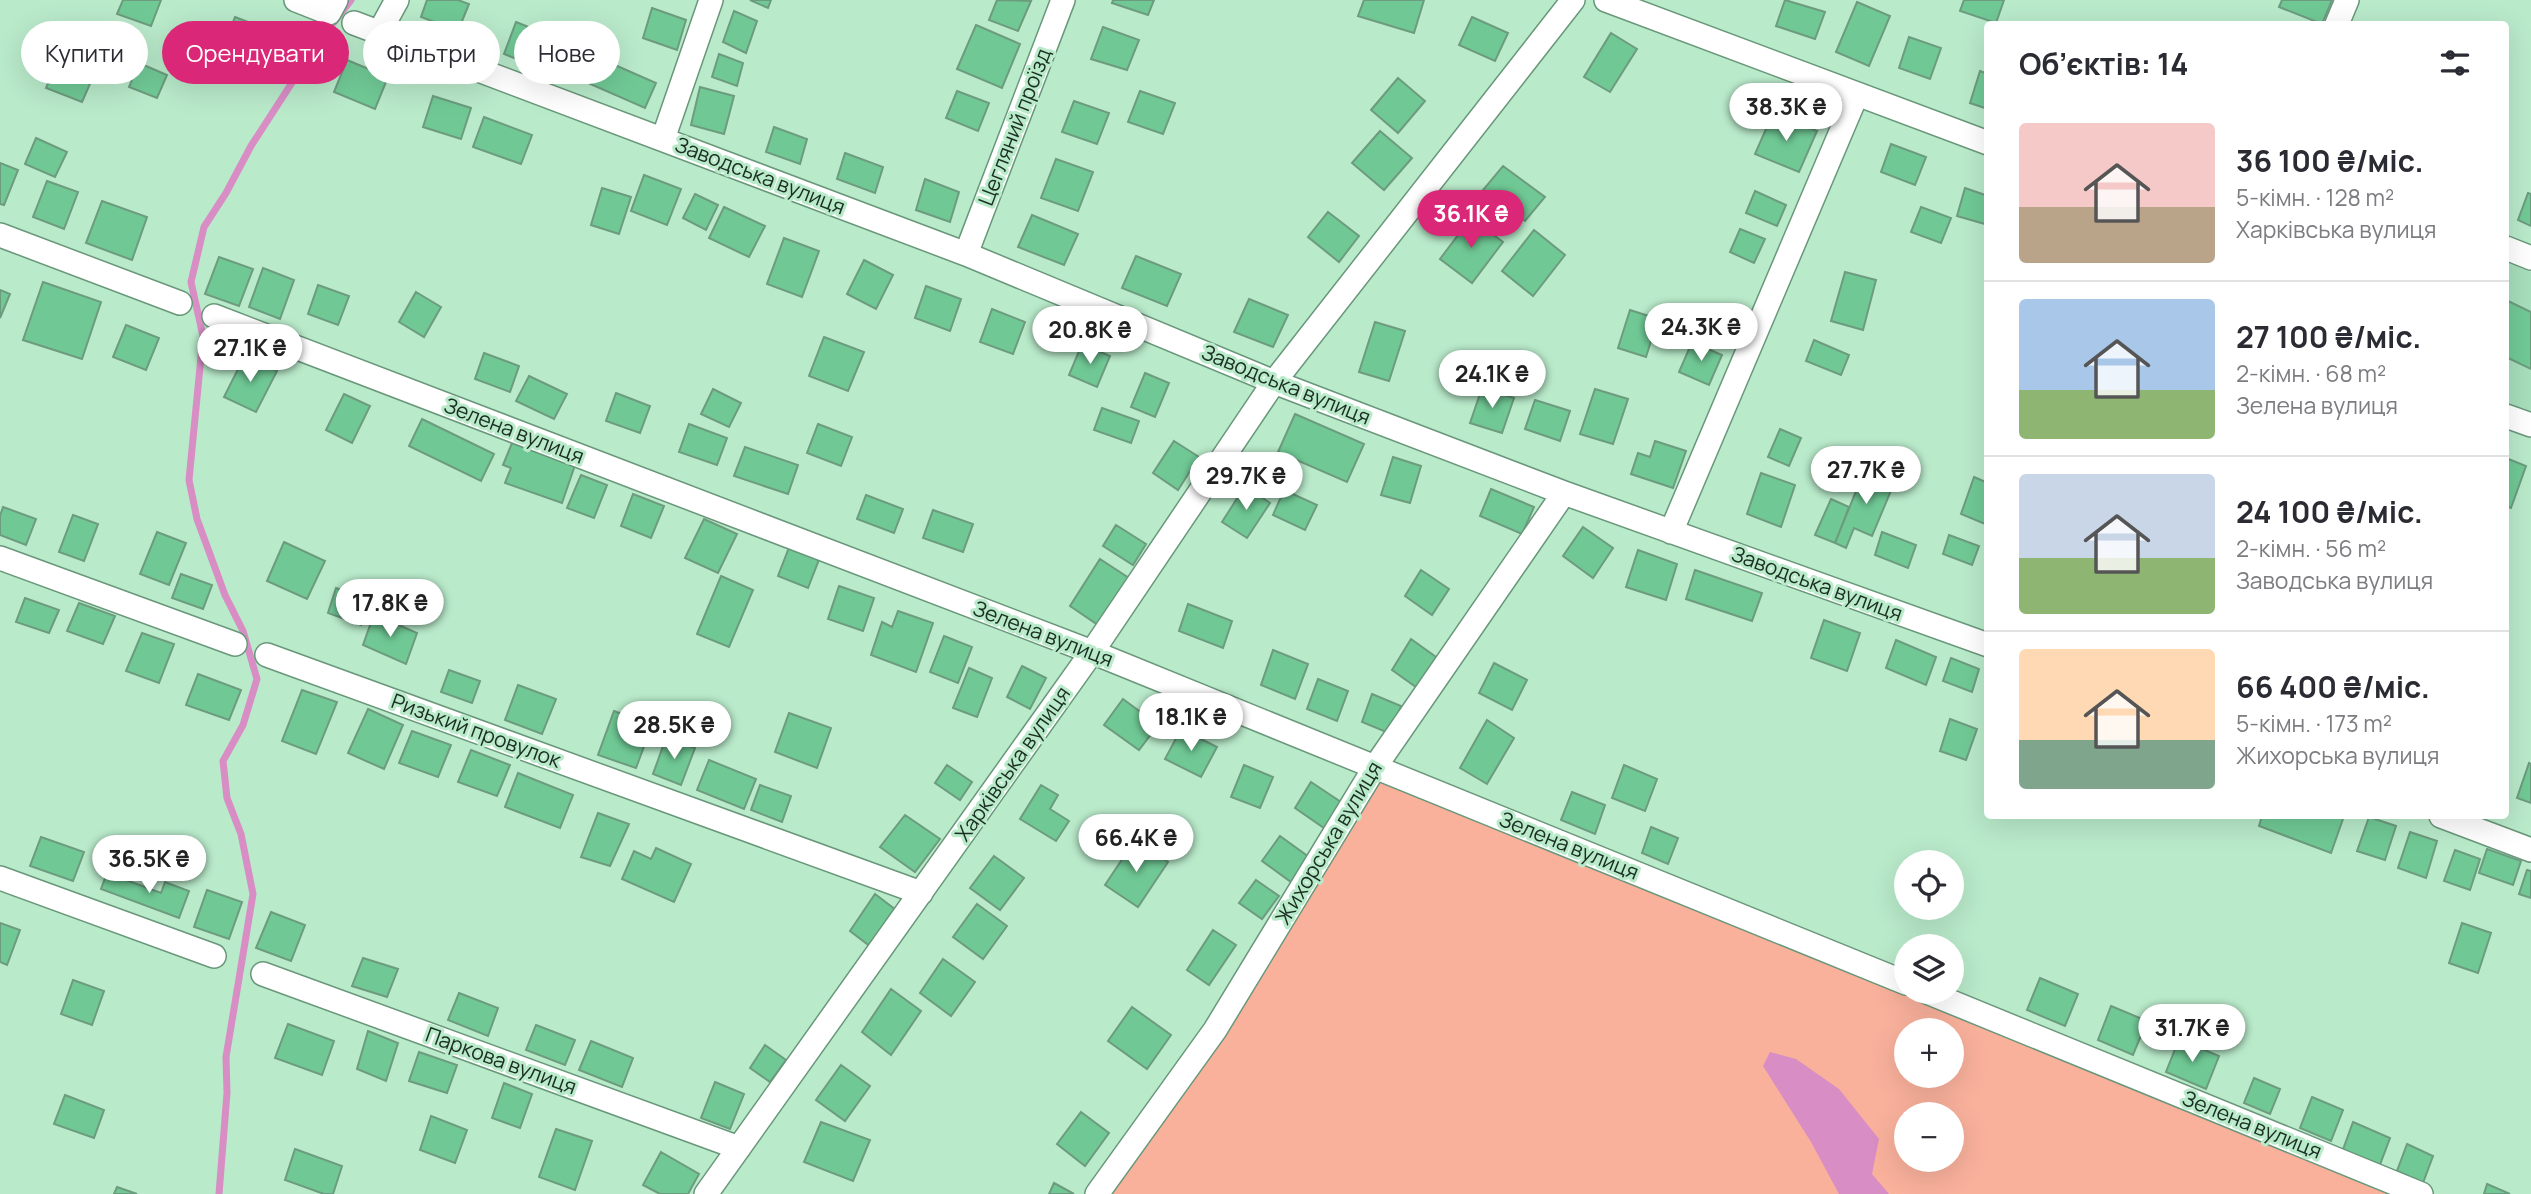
<!DOCTYPE html>
<html lang="uk">
<head>
<meta charset="utf-8">
<style>
  :root { --surface:#fff; --page:#f2f2f3; --text:#2b2b33; --muted:#7c7c81; --line:#e1e1e2; --accent:#db2777 }
  body { margin:0; font-family:Manrope,sans-serif; background:var(--page); color:var(--text); height:100vh; display:flex; flex-direction:column; font-size:26px; white-space:nowrap }
  * { box-sizing:border-box; margin:0 }
  p { font-size:23px; color:var(--muted) }
  .icon { flex:none; width:38px; height:38px; fill:none; stroke:currentColor; stroke-width:2; stroke-linecap:round; stroke-linejoin:round }
  .map { position:relative; flex:1; overflow:hidden }
  .panel { position:absolute; left:1984px; top:21px; width:525px; height:798px; display:flex; flex-direction:column; background:var(--surface); border-radius:7px; box-shadow:0 7px 28px #0002 }
  .panel>* { flex:none }
  .hud { position:absolute; left:21px; top:21px; width:665px; height:63px; display:flex; gap:14px }
  .controls { position:absolute; left:1894px; top:850px; display:grid; gap:14px }
  .controls a { display:grid; place-items:center; width:70px; height:70px; border-radius:50%; background:var(--surface); box-shadow:0 7px 28px #0002; font-size:35px }
  .price { position:absolute; translate:-50% -60px; padding:0 16px; border-radius:24px; background:#fff; color:#222; font-size:23px; line-height:46px; filter:drop-shadow(0 2px 4px #0008) }
  .price::after { content:''; position:absolute; left:50%; top:42px; width:21px; height:16px; margin-left:-10px; background:inherit; clip-path:polygon(0 0,100% 0,50% 100%) }
  .price.active { background:var(--accent); color:#fff }
  ul { padding:0; list-style:none }
  li { display:flex; align-items:center; gap:21px; height:175px; padding:0 35px }
  li+li { border-top:2px solid var(--line) }
  li span { display:grid; place-items:center; flex:none; width:196px; height:140px; border-radius:7px; color:#555 }
  li>.icon { margin-inline-start:auto }
  span .icon { width:84px; height:84px; fill:#fffc; stroke-width:1 }
  li b { font-size:30px }
  h2 { display:flex; justify-content:space-between; align-items:center; height:84px; padding:0 35px; font-size:30px }
  .tag { padding:0 24px; border-radius:32px; background:var(--surface); box-shadow:0 7px 28px #0002; font-size:24px; line-height:63px }
  .tag.active { background:var(--accent); color:#fff }
  .map>svg:first-child { display:block }
  .built { fill:#a7debb }
  .green { fill:#f9b19c; fill-rule:evenodd }
  .water { fill:#d88dc5 }
  .lines { fill:none; stroke-linecap:round; stroke-linejoin:round }
  .stream { stroke:#d88dc5; stroke-width:7 }
  .building { fill:#70c995; stroke:#6d9b7e; stroke-width:2 }
  .minor-casing { stroke:#69977a; stroke-width:26 }
  .minor { stroke:#fff; stroke-width:23 }
  .labels { text-anchor:middle; stroke-width:6; stroke-linejoin:round; paint-order:stroke }
  .street-label { font-size:21px; fill:#1b2e22; stroke:#b9eaca }
</style>
</head>
<body>
<div class="map">
<svg width="2531" height="1194" viewBox="0 0 2531 1194">
  <rect width="100%" height="100%" fill="#b9eaca"/>
  <path class="built" d="M2506,262l25,10v142l-25,-10z"/>
  <path class="green" d="M1375,767l531,225h21l494,202h-1324zM1906,1031h45v45h-45zM1906,1115h45v45h-45z"/>
  <path class="water" d="M1770,1052l26,7 43,30 40,50 -7,35 17,20h-50l-28,-52 -48,-76z"/>
  <g class="lines">
    <path class="stream" d="M219,1194l8,-101 -1,-36 27,-163 -12,-60 -14,-36 -4,-37 20,-36 14,-46 -14,-48 -18,-36 -28,-76 -8,-39 14,-144 -12,-54 13,-55 22,-34 25,-47 66,-102 34,-44"/>
  </g>
  <path class="building" d="M123,0h38l-10,26 -34,-12z
    M427,0h31l11,4 -11,27 -37,-14z
    M750,0h21l-3,8z
    M997,0l34,1 -13,30 -29,-11z
    M1113,0h41l-6,15 -36,-12z
    M1364,0h60l-10,33 -56,-17z
    M1785,0l40,12 -10,27 -39,-13z
    M1964,0h40l-8,23 -36,-12z
    M2282,0h50l-10,24 -43,-17z
    M1857,2l33,14 -21,50 -33,-14z
    M652,8l34,12 -9,30 -34,-12z
    M734,11l23,10 -11,32 -23,-11z
    M235,17l39,15 -20,51 -39,-15z
    M1472,17l36,16 -13,28 -36,-16z
    M516,22l28,11 -12,32 -28,-11z
    M976,25l44,19 -18,44 -45,-19z
    M1103,27l36,13 -12,30 -36,-11z
    M1611,33l26,16 -27,43 -26,-15z
    M1909,37l32,11 -11,31 -31,-11z
    M719,54l24,9 -6,23 -25,-9z
    M599,58l57,25 -11,25 -57,-25z
    M347,60l41,17 -13,32 -41,-17z
    M57,62l36,15 -11,25 -36,-14z
    M139,63l28,12 -10,23 -28,-11z
    M1980,71l8,3v35l-18,-6z
    M1398,78l27,23 -27,32 -27,-23z
    M700,87l34,9 -10,38 -33,-9z
    M957,91l32,12 -11,28 -32,-13z
    M1140,91l35,12 -12,31 -35,-12z
    M433,96l38,12 -10,31 -38,-12z
    M1074,101l35,12 -12,31 -35,-12z
    M1773,113l44,18 -18,41 -44,-18z
    M484,117l48,18 -11,29 -48,-17z
    M774,127l33,12 -7,25 -34,-12z
    M1380,131l32,27 -28,32 -32,-27z
    M36,138l31,14 -12,25 -30,-13z
    M1891,144l35,13 -11,28 -34,-13z
    M845,153l38,14 -8,26 -38,-14z
    M1056,159l37,13 -15,39 -37,-13z
    M0,163l18,7 -14,35 -4,-1z
    M1503,166l42,31 -20,24 -42,-31z
    M644,175l37,14 -14,36 -36,-14z
    M925,179l34,13 -9,30 -34,-12z
    M47,181l31,11 -14,37 -31,-12z
    M602,188l29,9 -12,37 -28,-9z
    M1965,188l23,8v29l-31,-9z
    M1755,191l31,14 -9,21 -31,-13z
    M2528,193l3,1v32l-13,-6z
    M695,194l23,11 -12,25 -23,-12z
    M102,201l45,16 -15,43 -46,-17z
    M724,207l41,19 -16,31 -40,-19z
    M1921,207l30,11 -10,25 -30,-11z
    M1328,212l31,24 -20,26 -31,-25z
    M1032,215l46,19 -14,31 -46,-18z
    M1471,218l32,24 -31,41 -32,-24z
    M1740,229l25,10 -11,24 -24,-11z
    M1534,230l31,25 -32,41 -31,-25z
    M784,238l35,13 -17,46 -35,-13z
    M1136,256l45,18 -14,32 -45,-18z
    M219,257l34,12 -14,37 -34,-12z
    M864,260l29,15 -17,34 -29,-15z
    M263,268l31,12 -14,39 -31,-12z
    M1845,272l31,8 -13,50 -32,-9z
    M43,282l58,20 -19,57 -59,-19z
    M318,285l31,11 -11,29 -30,-11z
    M926,286l35,13 -11,32 -35,-13z
    M0,290l10,4 -10,24z
    M416,292l25,15 -17,30 -25,-15z
    M1249,299l39,16 -15,32 -39,-15z
    M2506,300l25,12v57l-25,-12z
    M992,309l33,13 -12,32 -33,-12z
    M1630,310l28,9 -12,38 -28,-9z
    M1375,322l30,9 -16,50 -30,-9z
    M126,325l33,13 -13,32 -33,-13z
    M824,337l40,15 -16,39 -39,-15z
    M1814,340l35,15 -8,20 -35,-14z
    M1692,342l30,13 -13,30 -30,-13z
    M1082,344l28,12 -13,31 -28,-12z
    M484,353l35,13 -9,26 -35,-13z
    M245,355l32,16 -21,41 -32,-15z
    M1145,373l24,10 -14,34 -24,-10z
    M529,376l38,18 -13,25 -38,-18z
    M1482,388l32,10 -12,35 -32,-10z
    M713,389l28,14 -12,24 -28,-13z
    M1595,389l33,10 -15,45 -33,-10z
    M616,393l34,13 -10,27 -34,-12z
    M344,394l26,12 -18,37 -26,-13z
    M1535,400l35,11 -10,30 -35,-12z
    M1102,408l37,13 -8,22 -37,-13z
    M1295,414l69,30 -17,38 -69,-30z
    M422,419l72,35 -13,27 -72,-35z
    M689,424l38,14 -10,27 -38,-13z
    M818,424l34,13 -11,29 -34,-13z
    M1780,429l21,9 -12,28 -21,-9z
    M1174,441l25,16 -21,33 -25,-17z
    M1655,441l31,10 -13,37 -42,-14 7,-21 12,4z
    M512,443l63,22 -13,38 -57,-20 6,-15 -8,-3z
    M745,447l53,18 -10,29 -54,-18z
    M1393,457l28,9 -11,37 -29,-8z
    M2506,458l20,8 -15,42 -5,-2z
    M1865,469l30,12 -23,55 -18,-8 -8,20 -11,-5z
    M1761,473l34,12 -14,42 -34,-13z
    M581,475l26,10 -13,33 -27,-10z
    M1974,477l14,6v31l-3,10 -24,-10z
    M1245,486l25,17 -23,35 -25,-16z
    M1491,489l43,18 -12,27 -42,-18z
    M1284,490l33,15 -12,25 -32,-15z
    M633,494l31,12 -13,32 -30,-12z
    M866,495l37,14 -9,24 -37,-14z
    M1831,499l18,8 -14,36 -20,-8z
    M3,507l33,12 -10,26 -26,-10v-19z
    M933,510l40,14 -10,28 -40,-14z
    M73,515l25,9 -14,37 -25,-9z
    M704,519l33,15 -19,39 -33,-15z
    M1116,525l30,19 -13,21 -30,-19z
    M1583,527l30,21 -20,30 -30,-22z
    M157,532l29,11 -17,42 -29,-11z
    M1882,532l34,13 -8,23 -33,-13z
    M1949,535l30,11 -7,19 -29,-11z
    M284,542l41,19 -18,38 -40,-18z
    M790,545l30,12 -12,31 -30,-12z
    M1638,550l39,14 -11,36 -40,-13z
    M1100,559l29,19 -31,47 -28,-19z
    M1421,570l28,19 -17,26 -27,-19z
    M1695,570l67,23 -10,28 -66,-22z
    M181,574l31,11 -9,24 -31,-11z
    M721,576l32,14 -24,57 -32,-13z
    M839,586l35,12 -11,33 -35,-12z
    M336,588l34,12 -9,25 -33,-12z
    M25,598l34,12 -10,23 -33,-11z
    M79,603l36,13 -12,28 -36,-13z
    M1188,604l44,17 -9,27 -44,-17z
    M898,611l35,12 -17,49 -45,-17 11,-33 10,5z
    M374,614l43,19 -11,31 -43,-19z
    M1824,620l36,13 -13,38 -36,-13z
    M142,633l32,11 -15,39 -33,-12z
    M944,636l28,11 -14,36 -28,-11z
    M1411,639l32,23 -20,30 -31,-22z
    M1896,640l40,17 -10,28 -40,-17z
    M1273,650l35,14 -13,35 -34,-14z
    M1951,658l28,11 -7,23 -29,-11z
    M1494,663l33,17 -15,30 -33,-17z
    M1022,666l24,12 -16,31 -23,-12z
    M969,668l23,10 -15,39 -24,-9z
    M449,670l31,11 -8,22 -31,-11z
    M198,674l43,16 -12,30 -43,-15z
    M1318,679l30,12 -11,30 -30,-12z
    M518,685l38,14 -14,35 -37,-14z
    M302,690l35,12 -21,52 -34,-13z
    M1372,694l29,12 -10,28 -29,-12z
    M1123,699l35,26 -19,25 -35,-25z
    M368,709l35,16 -19,44 -36,-16z
    M614,711l38,14 -16,43 -38,-13z
    M789,713l42,15 -14,40 -42,-16z
    M1950,719l27,10 -11,31 -26,-9z
    M1487,720l27,18 -27,46 -27,-16z
    M1181,729l36,18 -16,30 -36,-18z
    M412,731l39,14 -13,32 -39,-14z
    M666,738l29,10 -14,37 -28,-11z
    M471,750l39,15 -13,31 -39,-14z
    M709,760l47,19 -12,30 -47,-19z
    M2529,763l2,1v39l-14,-5z
    M947,765l25,17 -12,18 -25,-17z
    M1244,765l29,12 -13,31 -29,-11z
    M1624,765l33,14 -12,32 -33,-13z
    M518,773l55,22 -13,33 -55,-21z
    M1311,782l30,20 -17,26 -29,-20z
    M760,785l31,11 -9,26 -31,-12z
    M1041,785l17,10 -8,14 19,12 -13,20 -36,-22z
    M1572,792l33,13 -10,29 -34,-14z
    M598,813l31,11 -19,42 -29,-9z
    M905,815l35,24 -25,33 -35,-25z
    M2262,816h82l-13,37 -72,-27z
    M2369,817l27,9 -11,34 -28,-9z
    M1651,827l27,11 -10,26 -26,-11z
    M2410,832l27,9 -11,37 -28,-10z
    M1280,836l29,21 -18,25 -29,-21z
    M41,837l43,15 -11,29 -43,-15z
    M1135,840l33,22 -30,45 -33,-22z
    M656,848l35,16 -17,38 -52,-23 12,-28 17,8z
    M2487,849l34,12 -8,24 -34,-12z
    M2455,850l25,9 -10,31 -26,-9z
    M994,856l30,22 -24,32 -30,-22z
    M2527,870l4,1v27l-12,-4z
    M107,873l54,20 4,-11 24,9 -10,27 -78,-29z
    M1256,880l23,16 -17,23 -23,-16z
    M207,890l35,12 -13,37 -35,-12z
    M875,894l21,16 -25,37 -21,-16z
    M977,904l30,22 -24,33 -30,-22z
    M271,912l34,13 -14,36 -35,-13z
    M0,923l20,7 -13,35 -7,-3z
    M2462,923l29,10 -13,40 -29,-10z
    M1213,930l23,15 -27,40 -22,-15z
    M363,958l35,11 -11,28 -35,-11z
    M943,959l32,23 -24,34 -31,-23z
    M2040,978l38,16 -13,32 -38,-16z
    M73,980l31,11 -12,34 -31,-11z
    M891,989l30,22 -30,44 -29,-23z
    M459,993l39,15 -10,28 -40,-16z
    M2111,1006l36,15 -14,34 -35,-15z
    M1132,1007l39,28 -24,34 -39,-28z
    M288,1024l46,17 -12,34 -47,-17z
    M536,1025l39,15 -10,25 -39,-15z
    M368,1031l30,12 -12,38 -29,-12z
    M2179,1039l40,17 -13,33 -40,-17z
    M591,1041l42,17 -11,29 -43,-17z
    M765,1045l21,15 -16,22 -20,-14z
    M419,1052l38,13 -10,28 -38,-12z
    M841,1065l29,21 -25,35 -29,-21z
    M2254,1078l26,11 -10,25 -26,-11z
    M715,1082l29,12 -14,35 -29,-11z
    M504,1083l28,11 -12,34 -28,-10z
    M65,1095l39,15 -10,28 -40,-14z
    M2312,1097l31,13 -12,31 -31,-13z
    M1081,1112l28,21 -24,33 -28,-22z
    M431,1116l36,14 -12,33 -35,-13z
    M821,1122l49,18 -17,41 -49,-19z
    M2353,1122l37,16 -12,32 -37,-15z
    M556,1129l36,12 -17,49 -36,-13z
    M2407,1144l26,12 -10,27 -26,-12z
    M295,1149l47,17 -9,28h-9l-39,-14z
    M661,1152l38,22 -11,20h-28l-17,-9z
    M1054,1183l20,11h-25z
    M2487,1184l23,10h-26z
    M117,1187l20,7h-23z"/>
  <g class="lines">
    <g class="minor-casing">
      <path id="minor" d="M296,0l33,13 7,-13
        M1606,0l382,143
        M354,23l612,231 308,128 290,111 424,152
        M2337,24l10,-24
        M380,31l17,-31
        M663,139l48,-139
        M0,235l180,68
        M2506,248l25,10
        M966,254l97,-254
        M214,316l878,336 814,331
        M2506,416l25,9
        M1671,532l186,-438
        M0,558l235,86
        M267,655l654,238
        M2441,816l90,34
        M0,878l214,78
        M263,974l476,174
        M1927,992l494,202
        M706,1194l386,-542 182,-270 299,-382
        M1097,1194l118,-164 160,-263 189,-274"/>
    </g>
    <use href="#minor" class="minor"/>
  </g>
  <g class="labels">
    <g class="street-label">
      <text transform="translate(1015 127) rotate(-69)" y="7">Цегляний проїзд</text>
      <text transform="translate(760 176) rotate(21)" y="7">Заводська вулиця</text>
      <text transform="translate(1286 385) rotate(22)" y="7">Заводська вулиця</text>
      <text transform="translate(514 431) rotate(21)" y="7">Зелена вулиця</text>
      <text transform="translate(1817 584) rotate(20)" y="7">Заводська вулиця</text>
      <text transform="translate(1043 634) rotate(21)" y="7">Зелена вулиця</text>
      <text transform="translate(476 731) rotate(20)" y="7">Ризький провулок</text>
      <text transform="translate(1013 764) rotate(-55)" y="7">Харківська вулиця</text>
      <text transform="translate(1329 843) rotate(-59)" y="7">Жихорська вулиця</text>
      <text transform="translate(1569 846) rotate(22)" y="7">Зелена вулиця</text>
      <text transform="translate(501 1061) rotate(20)" y="7">Паркова вулиця</text>
      <text transform="translate(2252 1125) rotate(22)" y="7">Зелена вулиця</text>
    </g>
  </g>
</svg>
<div class="controls">
<a><svg class="icon" aria-label="locate" viewBox="0 0 24 24"><circle cx="12" cy="12" r="6"/><path d="M12 2v4M12 18v4M2 12h4M18 12h4"/></svg></a>
<a><svg class="icon" aria-label="layers" viewBox="0 0 24 24"><path d="M12 4l9 5-9 5-9-5zM3 14l9 5 9-5"/></svg></a>
<a>+</a>
<a>−</a>
</div>
<b class="price" style="left:1786px;top:143px">38.3K ₴</b>
<b class="price active" style="left:1471px;top:250px">36.1K ₴</b>
<b class="price" style="left:1701px;top:363px">24.3K ₴</b>
<b class="price" style="left:1090px;top:366px">20.8K ₴</b>
<b class="price" style="left:250px;top:384px">27.1K ₴</b>
<b class="price" style="left:1492px;top:410px">24.1K ₴</b>
<b class="price" style="left:1866px;top:506px">27.7K ₴</b>
<b class="price" style="left:1246px;top:512px">29.7K ₴</b>
<b class="price" style="left:390px;top:639px">17.8K ₴</b>
<b class="price" style="left:1191px;top:753px">18.1K ₴</b>
<b class="price" style="left:674px;top:761px">28.5K ₴</b>
<b class="price" style="left:1136px;top:874px">66.4K ₴</b>
<b class="price" style="left:149px;top:895px">36.5K ₴</b>
<b class="price" style="left:2192px;top:1064px">31.7K ₴</b>
<div class="hud">
<a class="tag">Купити</a>
<a class="tag active">Орендувати</a>
<a class="tag">Фільтри</a>
<a class="tag">Нове</a>
</div>
<section class="panel">
<h2>Об’єктів: 14<svg class="icon" aria-label="filters" viewBox="0 0 24 24"><path d="M4 7h16M4 17h16"/><circle cx="9" cy="7" r="2"/><circle cx="15" cy="17" r="2"/></svg></h2>
<ul>
<li><span style="background:linear-gradient(#f6c9c9 60%,#b9a48a 0)"><svg class="icon" aria-label="home" viewBox="0 0 24 24"><path d="M3 11l9-7 9 7M6 9v11h12V9"/></svg></span><div><b>36 100 ₴/міс.</b><p>5-кімн. · 128 m²</p><p>Харківська вулиця</p></div></li>
<li><span style="background:linear-gradient(#a9c7e8 65%,#8fb573 0)"><svg class="icon" aria-label="home" viewBox="0 0 24 24"><path d="M3 11l9-7 9 7M6 9v11h12V9"/></svg></span><div><b>27 100 ₴/міс.</b><p>2-кімн. · 68 m²</p><p>Зелена вулиця</p></div></li>
<li><span style="background:linear-gradient(#c9d6e8 60%,#8fb573 0)"><svg class="icon" aria-label="home" viewBox="0 0 24 24"><path d="M3 11l9-7 9 7M6 9v11h12V9"/></svg></span><div><b>24 100 ₴/міс.</b><p>2-кімн. · 56 m²</p><p>Заводська вулиця</p></div></li>
<li><span style="background:linear-gradient(#ffd9b3 65%,#7fa58c 0)"><svg class="icon" aria-label="home" viewBox="0 0 24 24"><path d="M3 11l9-7 9 7M6 9v11h12V9"/></svg></span><div><b>66 400 ₴/міс.</b><p>5-кімн. · 173 m²</p><p>Жихорська вулиця</p></div></li>
</ul>
</section>
</div>
</body>
</html>
